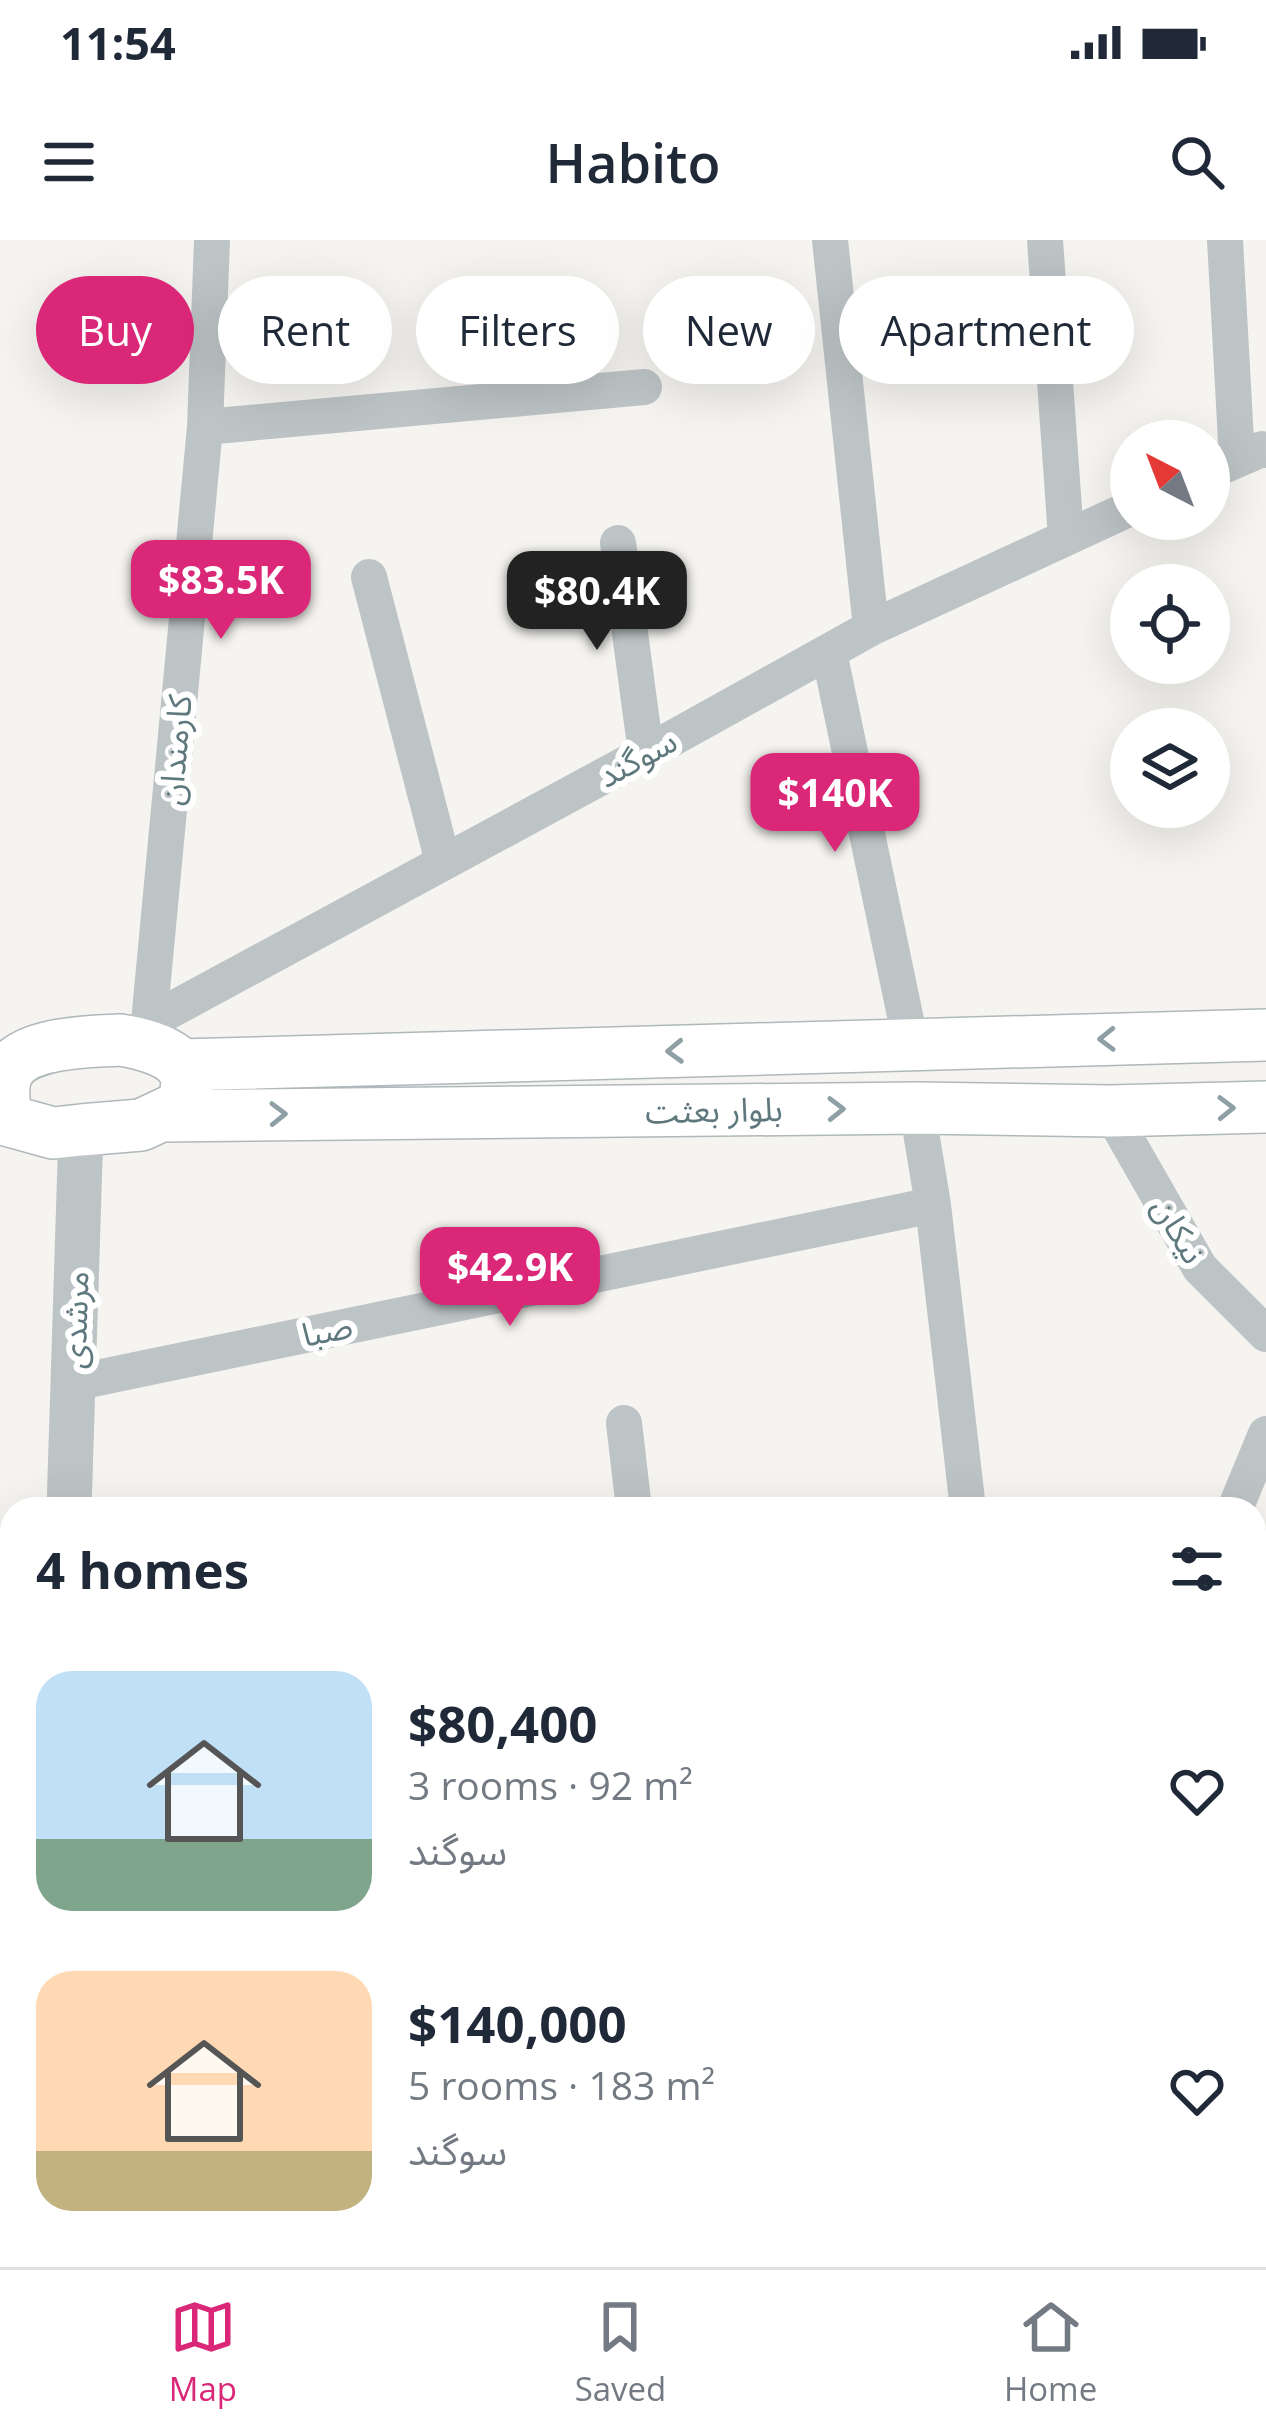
<!DOCTYPE html>
<html lang="en">
<head>
<meta charset="utf-8">
<style>
  :root { --surface:#fff; --page:#f2f2f3; --text:#1f2937; --muted:#747a83; --line:#e0e1e3; --accent:#db2777 }
  body { margin:0; font-family:"Open Sans","Noto Sans Arabic",sans-serif; background:var(--page); color:var(--text); height:100vh; display:flex; flex-direction:column; font-size:45px; white-space:nowrap }
  * { box-sizing:border-box; margin:0 }
  p { font-size:39px; color:var(--muted) }
  .icon { flex:none; width:66px; height:66px; fill:none; stroke:currentColor; stroke-width:2; stroke-linecap:round; stroke-linejoin:round }
  .map { position:relative; flex:1; overflow:hidden }
  .sheet { position:absolute; left:0px; top:1257px; width:1266px; height:771px; display:flex; flex-direction:column; background:var(--surface); border-radius:36px 36px 0 0; box-shadow:0 12px 48px #0002 }
  .sheet>* { flex:none }
  .banner { position:absolute; left:36px; top:36px; width:1194px; height:108px; display:flex; gap:24px }
  .needle { width:78px; rotate:318deg }
  .fabs { position:absolute; left:1110px; top:180px; display:grid; gap:24px }
  .fabs a { display:grid; place-items:center; width:120px; height:120px; border-radius:50%; background:var(--surface); box-shadow:0 12px 48px #0002; font-size:60px }
  .price { position:absolute; translate:-50% -102px; padding:0 27px; border-radius:24px; background:var(--accent); color:#fff; font-size:39px; line-height:78px; filter:drop-shadow(0 3px 6px #0008) }
  .price::after { content:''; position:absolute; left:50%; top:72px; width:36px; height:27px; margin-left:-18px; background:inherit; clip-path:polygon(0 0,100% 0,50% 100%) }
  .price.current { background:#222; color:#fff }
  ul { padding:0; list-style:none }
  li { display:flex; align-items:center; gap:36px; height:300px; padding:0 36px }
  li span { display:grid; place-items:center; flex:none; width:336px; height:240px; border-radius:36px; color:#555 }
  li>.icon { margin-inline-start:auto }
  span .icon { width:144px; height:144px; fill:#fffc; stroke-width:1 }
  li b { font-size:51px }
  h2 { display:flex; justify-content:space-between; align-items:center; height:144px; padding:0 36px; font-size:51px }
  .chip { padding:0 42px; border-radius:54px; background:var(--surface); box-shadow:0 12px 48px #0002; font-size:42px; line-height:108px }
  .chip.current { background:var(--accent); color:#fff }
  .status { display:flex; justify-content:space-between; align-items:center; height:84px; padding:0 60px; background:var(--surface); direction:ltr }
  .status svg { height:33px; fill:currentColor }
  header { display:flex; justify-content:space-between; align-items:center; height:156px; padding:0 36px; background:var(--surface); font-size:54px; font-weight:600 }
  .tab-bar { display:flex; justify-content:space-around; align-items:center; height:168px; border-top:3px solid var(--line); background:var(--surface); font-size:33px; color:var(--muted) }
  .tab-bar a { display:grid; justify-items:center; gap:6px }
  .tab-bar .current { color:var(--accent) }
  .map>svg:first-child { display:block }
  .lines { fill:none; stroke-linecap:round; stroke-linejoin:round }
  .secondary-casing { stroke:#afb8bb; stroke-width:54 }
  .minor { stroke:#bdc4c6; stroke-width:36 }
  .tertiary { stroke:#bdc4c6; stroke-width:45 }
  .secondary { stroke:#fff; stroke-width:51 }
  .oneway { stroke:#8ea0a5 }
  .labels { text-anchor:middle; stroke-width:12; stroke-linejoin:round; paint-order:stroke }
  .street-label { font-size:33px; fill:#5e787e; stroke:#fff }
</style>
</head>
<body>
<div class="status"><b>11:54</b><svg viewBox="0 0 49 12"><path d="M0 12V9h3v3zM5 12V6h3v6zM10 12V3h3v9zM15 12V0h3v12zM26 1h20v11H26zM47 4h2v5h-2z"/></svg></div>
<header><svg class="icon" aria-label="menu" viewBox="0 0 24 24"><path d="M4 6h16M4 12h16M4 18h16"/></svg>Habito<svg class="icon" aria-label="search" viewBox="0 0 24 24"><circle cx="10" cy="10" r="6"/><path d="M15 15l6 6"/></svg></header>
<div class="map">
<svg width="1266" height="2027" viewBox="0 0 1266 2027">
  <rect width="100%" height="100%" fill="#f5f4f0"/>
  <g class="lines">
    <g class="secondary-casing">
      <path id="secondary" d="M120,800c20,3 60,12 66,35 2,9 -1,21 -2,30l-43,20 -60,5 -28,3 -47,-13c-1,-13 -4,-28 -1,-40 8,-39 84,-38 115,-40z
        M180,825l1086,-30
        M161,876l756,-8 193,3 156,-4"/>
    </g>
    <path class="minor" d="M830,0l41,388
      M1045,0l21,297
      M1225,0l12,219
      M205,187l439,-40
      M1209,232l53,-23 4,1
      M618,303l28,210
      M369,337l74,285
      M829,412l82,392
      M149,782l497,-269 225,-125 260,-120
      M151,801l-2,-19 56,-595 7,-187
      M917,868l16,97 35,304
      M1110,871l90,157 66,66
      M73,1143l860,-178
      M624,1183l10,86
      M1235,1269l31,-75
      M1254,1758l12,1
      M0,1771l12,-1
      M497,2016v11
      M704,2016l1,11
      M886,2016l1,11
      M309,2027v-11
      M1108,2027l1,-11"/>
    <path class="tertiary" d="M69,1269l12,-379
      M20,2027l2,-11"/>
    <use href="#secondary" class="secondary"/>
  </g>
  <defs><path id="oneway-chevron" d="M-2-3.5L2.5 0L-2 3.5" fill="none" stroke-width="1.6" stroke-linecap="round" stroke-linejoin="round" transform="scale(3)"/></defs>
  <g class="oneway">
    <use href="#oneway-chevron" transform="translate(1107 799) rotate(179)"/>
    <use href="#oneway-chevron" transform="translate(675 811) rotate(178)"/>
    <use href="#oneway-chevron" transform="translate(1226 868) rotate(-1)"/>
    <use href="#oneway-chevron" transform="translate(836 869) rotate(-1)"/>
    <use href="#oneway-chevron" transform="translate(278 874) rotate(-1)"/>
  </g>
  <g class="labels">
    <g class="street-label">
      <text transform="translate(175 510) rotate(-85)" y="12">کارمندان</text>
      <text transform="translate(637 518) rotate(-29)" y="12">سوگند</text>
      <text transform="translate(714 870) rotate(-1)" y="12">بلوار بعثت</text>
      <text transform="translate(1179 990) rotate(59)" y="12">نیکان</text>
      <text transform="translate(75 1080) rotate(-88)" y="12">مرشدی</text>
      <text transform="translate(327 1090) rotate(-12)" y="12">صبا</text>
    </g>
  </g>
</svg>
<div class="fabs">
<a><svg class="needle" viewBox="-14 -14 28 28"><path d="M0-13l5 13h-10z" fill="#e53935"/><path d="M0 13l5-13h-10z" fill="#747a83"/></svg></a>
<a><svg class="icon" aria-label="locate" viewBox="0 0 24 24"><circle cx="12" cy="12" r="6"/><path d="M12 2v4M12 18v4M2 12h4M18 12h4"/></svg></a>
<a><svg class="icon" aria-label="layers" viewBox="0 0 24 24"><path d="M12 4l9 5-9 5-9-5zM3 14l9 5 9-5"/></svg></a>
</div>
<b class="price" style="left:221px;top:402px">$83.5K</b>
<b class="price current" style="left:597px;top:413px">$80.4K</b>
<b class="price" style="left:835px;top:615px">$140K</b>
<b class="price" style="left:510px;top:1089px">$42.9K</b>
<div class="banner">
<a class="chip current">Buy</a>
<a class="chip">Rent</a>
<a class="chip">Filters</a>
<a class="chip">New</a>
<a class="chip">Apartment</a>
</div>
<section class="sheet">
<h2>4 homes<svg class="icon" aria-label="filters" viewBox="0 0 24 24"><path d="M4 7h16M4 17h16"/><circle cx="9" cy="7" r="2"/><circle cx="15" cy="17" r="2"/></svg></h2>
<ul>
<li><span style="background:linear-gradient(#bfe0f5 70%,#7fa58c 0)"><svg class="icon" aria-label="home" viewBox="0 0 24 24"><path d="M3 11l9-7 9 7M6 9v11h12V9"/></svg></span><div><b>$80,400</b><p>3 rooms · 92 m²</p><p>سوگند</p></div><svg class="icon" aria-label="heart" viewBox="0 0 24 24"><path d="M12 20l-8-8c-3-5 5-10 8-4 3-6 11-1 8 4z"/></svg></li>
<li><span style="background:linear-gradient(#ffd9b3 75%,#c2b280 0)"><svg class="icon" aria-label="home" viewBox="0 0 24 24"><path d="M3 11l9-7 9 7M6 9v11h12V9"/></svg></span><div><b>$140,000</b><p>5 rooms · 183 m²</p><p>سوگند</p></div><svg class="icon" aria-label="heart" viewBox="0 0 24 24"><path d="M12 20l-8-8c-3-5 5-10 8-4 3-6 11-1 8 4z"/></svg></li>
</ul>
</section>
</div>
<nav class="tab-bar">
<a class="current"><svg class="icon" aria-label="map" viewBox="0 0 24 24"><path d="M3 6l6-2 6 2 6-2v14l-6 2-6-2-6 2zM9 4v14M15 6v14"/></svg>Map</a>
<a><svg class="icon" aria-label="saved" viewBox="0 0 24 24"><path d="M7 4h10v16l-5-4-5 4z"/></svg>Saved</a>
<a><svg class="icon" aria-label="home" viewBox="0 0 24 24"><path d="M3 11l9-7 9 7M6 9v11h12V9"/></svg>Home</a>
</nav>
</body>
</html>
